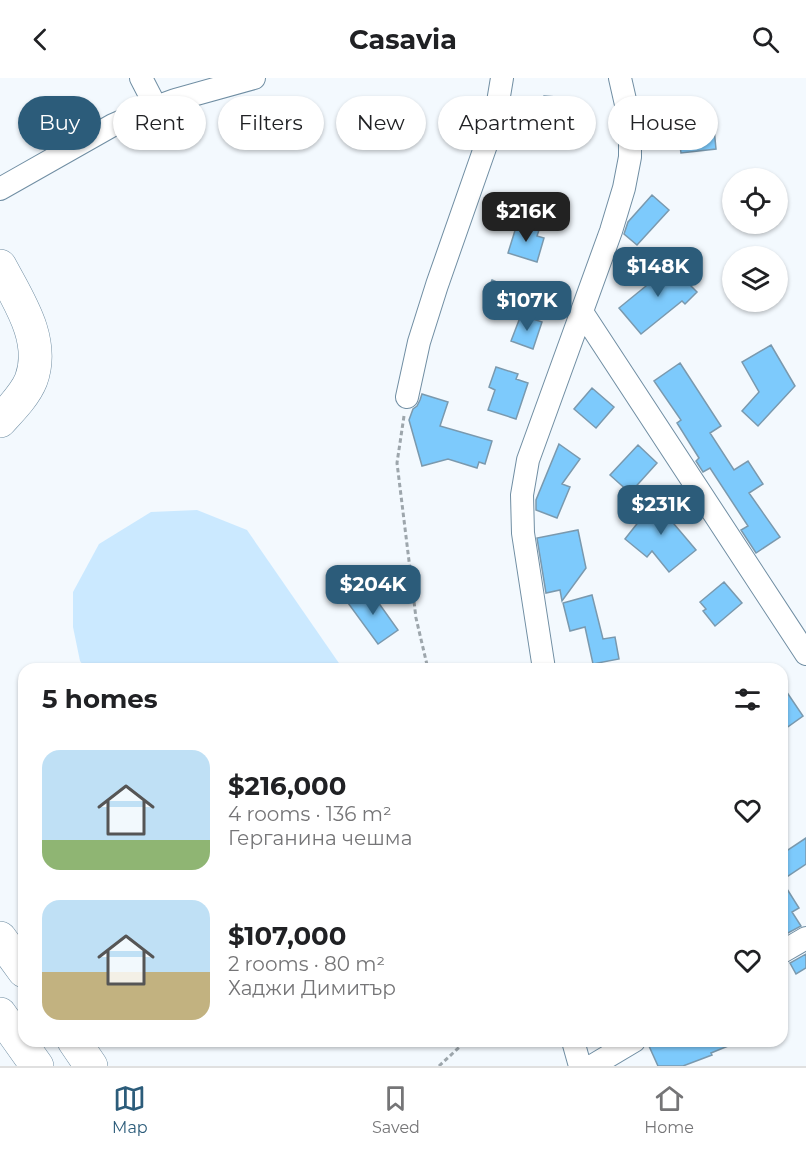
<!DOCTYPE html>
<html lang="en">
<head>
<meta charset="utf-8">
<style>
  :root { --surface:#fff; --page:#f6f6f6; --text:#202124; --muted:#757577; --line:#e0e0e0; --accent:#2c5c7a }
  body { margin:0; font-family:Montserrat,sans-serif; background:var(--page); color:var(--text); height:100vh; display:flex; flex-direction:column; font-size:22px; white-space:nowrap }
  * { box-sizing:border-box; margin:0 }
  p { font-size:20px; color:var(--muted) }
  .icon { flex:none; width:33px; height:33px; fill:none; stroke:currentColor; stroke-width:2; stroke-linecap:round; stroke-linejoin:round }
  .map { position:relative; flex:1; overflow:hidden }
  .drawer { position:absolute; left:18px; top:585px; width:770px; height:384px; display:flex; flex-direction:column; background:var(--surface); border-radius:18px; box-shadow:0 2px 4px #0004 }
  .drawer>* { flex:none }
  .top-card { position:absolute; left:18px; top:18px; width:771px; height:54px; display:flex; gap:12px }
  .controls { position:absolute; left:722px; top:90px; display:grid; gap:12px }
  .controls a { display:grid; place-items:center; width:66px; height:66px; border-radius:50%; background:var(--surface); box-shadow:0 2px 4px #0004; font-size:30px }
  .price { position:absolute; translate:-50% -51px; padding:0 14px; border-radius:12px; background:var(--accent); color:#fff; font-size:20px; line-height:39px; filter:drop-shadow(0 2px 3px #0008) }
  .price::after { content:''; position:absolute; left:50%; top:36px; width:18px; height:14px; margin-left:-9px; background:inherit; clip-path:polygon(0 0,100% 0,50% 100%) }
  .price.current { background:#222; color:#fff }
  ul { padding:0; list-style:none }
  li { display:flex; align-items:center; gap:18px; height:150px; padding:0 24px }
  li span { display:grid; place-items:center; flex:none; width:168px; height:120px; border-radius:18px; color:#555 }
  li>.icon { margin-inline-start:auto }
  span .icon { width:72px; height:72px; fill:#fffc; stroke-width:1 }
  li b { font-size:26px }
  h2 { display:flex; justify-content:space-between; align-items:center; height:72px; padding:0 24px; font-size:26px }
  .chip { padding:0 21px; border-radius:27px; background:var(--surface); box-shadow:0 2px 4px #0004; font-size:21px; line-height:54px }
  .chip.current { background:var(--accent); color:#fff }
  header { display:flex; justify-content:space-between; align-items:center; height:78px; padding:0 24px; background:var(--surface); font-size:27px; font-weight:700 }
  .menu { display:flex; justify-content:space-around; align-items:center; height:84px; border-top:2px solid var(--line); background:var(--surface); font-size:16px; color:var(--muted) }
  .menu a { display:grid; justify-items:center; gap:3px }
  .menu .current { color:var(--accent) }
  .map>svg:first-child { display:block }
  .green { fill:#cbe9ff }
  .building { fill:#7dcafc; stroke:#7a99ae; stroke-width:1.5 }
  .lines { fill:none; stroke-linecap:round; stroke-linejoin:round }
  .minor-casing { stroke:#708ea3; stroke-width:24 }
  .highway-casing { stroke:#708ea3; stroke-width:34 }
  .path { stroke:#9da6ac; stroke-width:3; stroke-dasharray:4.5 3; stroke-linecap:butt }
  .minor { stroke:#fff; stroke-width:22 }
  .highway { stroke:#fff; stroke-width:33 }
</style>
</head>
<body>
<header><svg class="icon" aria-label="back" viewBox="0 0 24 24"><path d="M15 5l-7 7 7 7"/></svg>Casavia<svg class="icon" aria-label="search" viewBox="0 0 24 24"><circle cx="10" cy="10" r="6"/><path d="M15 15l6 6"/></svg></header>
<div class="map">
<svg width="806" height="988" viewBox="0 0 806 988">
  <rect width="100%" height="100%" fill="#f3f9fe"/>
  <path class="green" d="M197,432l50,20 96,139h-257l-6,-8 -7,-34v-35l26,-48 52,-32z"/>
  <path class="building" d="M544,18l25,2v4l10,1 -2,23 -36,-2z
    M661,38l1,8 4,-1 3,19 -22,3 -3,-27z
    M714,50l2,21 -35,4 -3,-21z
    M652,117l17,15 -32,35 -13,-11 4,-12z
    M517,146l22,6 -2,6 7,2 -7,24 -29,-9z
    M665,182l32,32 -12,12 -3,-3 -41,33 -22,-26 38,-31 -4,-4z
    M492,202l23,10 -6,15 -23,-9z
    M521,237l21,7 -9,27 -22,-8z
    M771,267l24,41 -37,40 -16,-15 17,-19 -17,-30z
    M680,285l41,63 -11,7 24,37 14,-9 15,23 -14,9 31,44 -24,16 -15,-23 7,-4 -38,-58 -7,4 -7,-11 3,-3 -22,-35 4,-3 -27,-39z
    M496,289l22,7 -2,5 12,4 -12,36 -28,-9 7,-20 -6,-3z
    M592,310l22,19 -18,21 -22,-19z
    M422,316l26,8 -8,24 52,15 -7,23 -6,-2 -2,6 -29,-9 -26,7 -13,-46 4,-11 4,-3 3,-6z
    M559,366l21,15 -18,25 8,3 -13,31 -21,-8v-10z
    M638,367l19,18 -27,30 -20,-18z
    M655,423l10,9 6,-8 12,10 -9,12 22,26 -27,22 -17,-21 -5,6 -22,-18z
    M578,452l8,38 -24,33 -2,-11 -14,3 -9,-55z
    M724,504l18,21 -27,23 -12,-15 3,-2 -6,-7z
    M368,510l30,42 -20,14 -30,-41z
    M592,517l11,44 12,-2 4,22 -26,5 -8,-37 -15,4 -7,-28z
    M782,607l21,31 -21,15z
    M806,760v26l-24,16v-26z
    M782,803l17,27 -7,4 9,14 -13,7 -6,-11z
    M806,876v14l-10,6 -6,-11z
    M660,963h78v1l-27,11 1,2 -29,11h-25l-9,-20z"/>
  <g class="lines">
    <g class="minor-casing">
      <path id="minor" d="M141,0l15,29
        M0,111l113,-64 32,-14 30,-11 79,-22
        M582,234l224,342
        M407,319l12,-55 18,-57 49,-140 12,-43 4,-24
        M544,591l-21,-136 -1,-38 6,-35 83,-229 13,-43 6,-31v-35l-10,-44
        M782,874l24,-14
        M573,963l7,25
        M592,988l42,-25"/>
    </g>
    <g class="highway-casing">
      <path id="highway" d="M0,188c18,34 46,74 31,114 -6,15 -20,29 -31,41
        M0,860l24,33
        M0,936l37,52
        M74,963l17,25"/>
    </g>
    <path class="path" d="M404,338l-7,47 19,155 12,51
      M439,988l27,-25"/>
    <use href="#minor" class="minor"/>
    <use href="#highway" class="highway"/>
  </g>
</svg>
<div class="controls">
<a><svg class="icon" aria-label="locate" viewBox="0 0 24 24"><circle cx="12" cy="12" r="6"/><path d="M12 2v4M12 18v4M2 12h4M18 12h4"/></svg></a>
<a><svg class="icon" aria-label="layers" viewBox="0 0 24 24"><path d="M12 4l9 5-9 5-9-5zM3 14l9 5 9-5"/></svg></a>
</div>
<b class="price current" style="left:526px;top:165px">$216K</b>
<b class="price" style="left:658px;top:220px">$148K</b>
<b class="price" style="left:527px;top:254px">$107K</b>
<b class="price" style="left:661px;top:458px">$231K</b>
<b class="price" style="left:373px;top:538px">$204K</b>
<div class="top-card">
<a class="chip current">Buy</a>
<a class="chip">Rent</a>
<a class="chip">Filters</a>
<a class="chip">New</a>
<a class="chip">Apartment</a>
<a class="chip">House</a>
</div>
<section class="drawer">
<h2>5 homes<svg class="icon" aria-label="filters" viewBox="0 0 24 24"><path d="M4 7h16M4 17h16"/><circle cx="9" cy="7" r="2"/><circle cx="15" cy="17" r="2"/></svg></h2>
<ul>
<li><span style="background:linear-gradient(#bfe0f5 75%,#8fb573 0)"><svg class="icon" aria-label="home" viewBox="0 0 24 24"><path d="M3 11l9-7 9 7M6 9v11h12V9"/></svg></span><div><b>$216,000</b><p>4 rooms · 136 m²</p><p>Герганина чешма</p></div><svg class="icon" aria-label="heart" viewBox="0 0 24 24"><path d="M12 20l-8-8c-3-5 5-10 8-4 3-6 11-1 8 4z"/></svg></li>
<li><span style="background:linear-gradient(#bfe0f5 60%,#c2b280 0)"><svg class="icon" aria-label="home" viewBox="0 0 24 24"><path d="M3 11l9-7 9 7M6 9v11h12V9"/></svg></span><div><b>$107,000</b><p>2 rooms · 80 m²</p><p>Хаджи Димитър</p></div><svg class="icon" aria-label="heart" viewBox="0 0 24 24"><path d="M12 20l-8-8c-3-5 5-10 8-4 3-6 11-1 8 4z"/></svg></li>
</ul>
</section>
</div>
<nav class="menu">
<a class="current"><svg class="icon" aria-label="map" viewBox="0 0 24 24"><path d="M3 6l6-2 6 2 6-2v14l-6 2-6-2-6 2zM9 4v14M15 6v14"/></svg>Map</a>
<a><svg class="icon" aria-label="saved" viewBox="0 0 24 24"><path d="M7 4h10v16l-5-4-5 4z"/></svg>Saved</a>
<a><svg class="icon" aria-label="home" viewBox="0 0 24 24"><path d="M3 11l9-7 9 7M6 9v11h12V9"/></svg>Home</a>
</nav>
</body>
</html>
